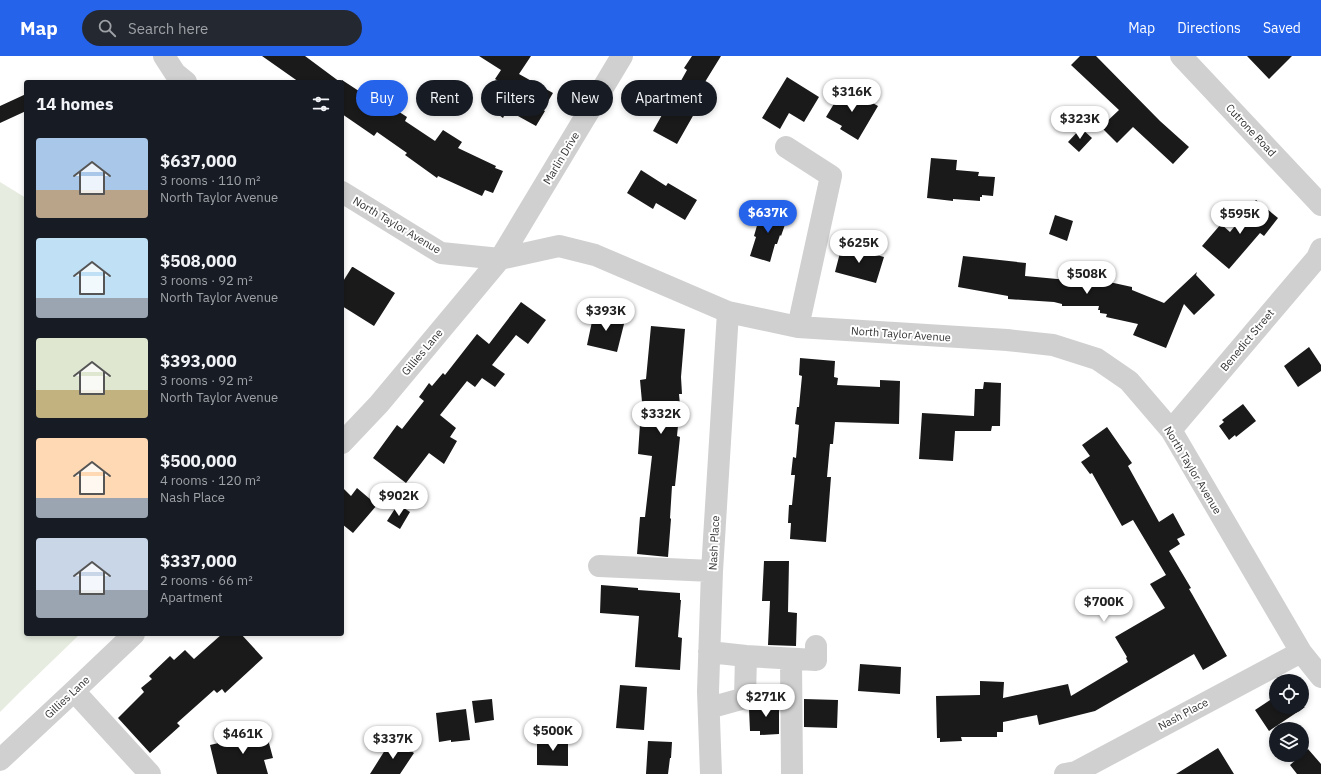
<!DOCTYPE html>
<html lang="en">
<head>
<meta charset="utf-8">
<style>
  :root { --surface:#171b24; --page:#242831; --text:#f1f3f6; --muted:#9ea1a6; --accent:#2563eb }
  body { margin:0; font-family:"IBM Plex Sans",sans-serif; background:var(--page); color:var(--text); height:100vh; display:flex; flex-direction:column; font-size:15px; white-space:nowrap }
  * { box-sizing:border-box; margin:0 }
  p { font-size:13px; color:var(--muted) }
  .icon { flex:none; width:22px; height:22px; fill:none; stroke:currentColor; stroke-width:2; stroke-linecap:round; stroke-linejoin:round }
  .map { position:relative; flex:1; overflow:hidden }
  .details { position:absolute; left:24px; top:24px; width:320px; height:556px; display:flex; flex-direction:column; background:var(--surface); border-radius:4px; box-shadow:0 2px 6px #0003 }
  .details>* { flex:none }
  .top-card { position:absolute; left:356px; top:24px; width:380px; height:36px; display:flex; gap:8px }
  .fabs { position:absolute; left:1269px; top:618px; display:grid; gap:8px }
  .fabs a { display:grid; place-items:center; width:40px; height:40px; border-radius:50%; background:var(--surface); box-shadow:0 2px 6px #0003; font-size:20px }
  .price { position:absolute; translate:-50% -34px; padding:0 9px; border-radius:14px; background:#fff; color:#222; font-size:13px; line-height:26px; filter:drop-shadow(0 1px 2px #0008) }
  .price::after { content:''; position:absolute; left:50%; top:24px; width:12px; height:9px; margin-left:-6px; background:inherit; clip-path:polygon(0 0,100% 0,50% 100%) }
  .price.selected { background:var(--accent); color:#fff }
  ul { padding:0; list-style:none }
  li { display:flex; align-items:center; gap:12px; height:100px; padding:0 12px }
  li span { display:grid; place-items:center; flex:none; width:112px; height:80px; border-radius:4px; color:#555 }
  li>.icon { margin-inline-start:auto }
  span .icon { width:48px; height:48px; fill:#fffc; stroke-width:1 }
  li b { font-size:17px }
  h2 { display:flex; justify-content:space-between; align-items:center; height:48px; padding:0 12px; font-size:17px }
  .chip { padding:0 14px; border-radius:18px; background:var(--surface); box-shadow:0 2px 6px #0003; font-size:14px; line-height:36px }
  .chip.selected { background:var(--accent); color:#fff }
  header { display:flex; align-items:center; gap:24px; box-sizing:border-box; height:56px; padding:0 20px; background:var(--accent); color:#fff }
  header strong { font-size:19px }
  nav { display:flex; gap:22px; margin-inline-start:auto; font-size:14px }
  .search { width:280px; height:36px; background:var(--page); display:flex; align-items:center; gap:10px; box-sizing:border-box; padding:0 14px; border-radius:22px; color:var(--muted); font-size:15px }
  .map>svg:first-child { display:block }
  .green { fill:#e6ecdf }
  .building { fill:#1a1a1a }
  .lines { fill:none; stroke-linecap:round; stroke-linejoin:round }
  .minor { stroke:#d0d0d0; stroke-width:22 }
  .labels { text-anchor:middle; stroke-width:4; stroke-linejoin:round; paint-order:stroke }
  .street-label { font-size:11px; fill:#333; stroke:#fff }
</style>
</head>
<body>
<header>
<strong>Map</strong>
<div class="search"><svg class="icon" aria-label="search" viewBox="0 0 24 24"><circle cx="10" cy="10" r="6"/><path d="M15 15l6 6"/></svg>Search here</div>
<nav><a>Map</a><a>Directions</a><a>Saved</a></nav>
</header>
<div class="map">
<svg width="1321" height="718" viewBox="0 0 1321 718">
  <rect width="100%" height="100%" fill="#fff"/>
  <path class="green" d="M0,126l26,16v436h54l-60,58 -20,20z"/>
  <path class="building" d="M262,0h43l35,26h-41z
    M479,0h52l-12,18 34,19 -10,17 2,1 -9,15 -29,-16 -4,8 -16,-12 16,-22 -8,-5 6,-9z
    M692,0h29l-29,47 6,4 -21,37 -24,-13 34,-61 -3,-2z
    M1080,0h16l64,65 29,26 -16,17 -40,-37 -16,16 -16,-16 18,-17 -48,-45z
    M1247,0h45l-23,23z
    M787,21l32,20 -15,25 -15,-9 -9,16 -18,-11z
    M342,24l43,28 2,-4 20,13 -2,4 30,20 8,-11 19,12 -4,6 38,18 -1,2 8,3 -10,22 -8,-3 -3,6 -44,-20 -1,2 -32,-23 2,-2 -30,-21 -3,4 -32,-22z
    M844,31l34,19 -20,34 -18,-11 2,-3 -16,-9z
    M26,38v17l-26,12v-17z
    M1081,72l11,10 -13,14 -11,-10z
    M931,102l26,2 -1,10 23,2 -1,4 17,1 -2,19 -11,-1v2h-2v4l-27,-2v2l-26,-3z
    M641,114l25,16 2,-3 29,17 -12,20 -29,-17 -3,6 -26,-16z
    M1256,144l22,18 -14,18 -4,-3 -31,36 -27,-23 19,-22 9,8z
    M762,152l26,8 -7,20 -1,-1 -3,9h-2l-5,18 -20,-6 6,-19 -2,-1z
    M1055,159l18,6 -6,20 -18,-7z
    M842,189l42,12 -8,26 -41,-11z
    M963,200l63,7 -1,13 43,4v-13l18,1 -1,10h6l41,9v3l32,13 33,-31 -1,3 19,20 -21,20 -10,-11 -18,44 -33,-13 5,-11 -32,-7 1,-3 -7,-1v-3h-2l1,-4h-37v-2l-8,-2 -46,-3v-3l-50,-9z
    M352,211h1l42,26 -21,33 -32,-20v-23z
    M521,246l25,18 -18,24 -12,-9 -24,30 13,9 -10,13 -13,-9 -7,9 -8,-6 -27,34 16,13 -6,9 7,4 -13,23 -15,-11 -23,30 -33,-25 24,-33 5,4 22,-28 -5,-4 10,-14 3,3 11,-13 2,2 32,-41 12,10z
    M594,256l31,8 -8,32 -30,-7z
    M651,270l34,3 -4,48 1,17h-3l1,11 -3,31 3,1 -5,49h-3l-2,32 1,1 -3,38 -31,-3 3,-37h5l7,-61 -14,-2 2,-30h4l-4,-44 6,-1z
    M1309,291l12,18v6l-23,16 -14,-21z
    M800,302l35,3 -1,16 4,1 -1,7 43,2v-7l20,1 -1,43 -64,-2 -2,22h-3l-3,33h4l-5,65 -36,-3 1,-16h-3l1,-18h3l3,-30h-4l2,-18 3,1 3,-33 -4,-1 2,-17h2l3,-31 -3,-1z
    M984,326l17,1 -1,43h-8l-1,5h-36l-2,30 -34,-2 3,-46 52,3 1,-27h8z
    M1243,348l13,17 -20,16 -1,-2 -6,5 -10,-14 5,-4 -2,-2z
    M1107,371l25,36 -4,3 31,56 14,-9 12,22 -8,4 3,5 -11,7 22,37 -2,1 3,5 35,62 -24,14 -9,-16 -99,57 -56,14 -2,-10 -34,7v10h-6v5h-36l1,4 -22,1v-4h-3l-1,-42 44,-1v-14l24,1 -1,16 65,-14 3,12 57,-34 -2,-4 1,-1 -12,-20 50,-29 -15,-24 16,-9 -33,-55 -11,6 -30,-53 -2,1 -9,-12 9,-6 -8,-11z
    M342,431l9,9 6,-8 20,17 -24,28 -11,-9z
    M398,448l12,8 -10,17 -13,-8z
    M764,505h25l-1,51 9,1 -1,33 -28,-1 2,-44h-8z
    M601,529l37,3v2l42,3v7h1l-3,37 4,1 -2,32 -45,-3 4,-51 -39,-3z
    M222,578h19l22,24 -38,35 -3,-4 -5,4 -3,-3 -37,33 3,3 -30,27 -32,-35 26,-26 -3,-4 11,-9 -3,-3 21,-20 4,4 11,-10 9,9z
    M860,608l41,3 -1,27 -42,-3z
    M620,629l27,2 -3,43 -28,-2z
    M1276,640v11h29l-36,24 -14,-21z
    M492,643l2,21 -19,3 -3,-22z
    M768,643h11v35l-19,1v-4h-10l-1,-22 5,-2 14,-1z
    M804,643l34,1 -1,28 -33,-1z
    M466,653l4,31 -19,2v-2l-12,2 -3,-29z
    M266,676l7,26 -9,2 4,14h-51l-7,-29z
    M392,683l22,14 -14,21h-30z
    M537,683h31v27l-31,-1z
    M648,685l24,1 -1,16h-1l-2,16h-22z
    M1218,692l16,26h-58z
    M1308,693l13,15v10h-24l-7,-9z"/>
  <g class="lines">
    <path class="minor" d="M164,0l11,17 11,9
      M1181,0l140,149
      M786,91l45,29 -33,151
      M342,136l99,61 59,6 59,-13 36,9 133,57 70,15 209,13 46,5 44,14 32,22 42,49 130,222 20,25
      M1171,374l146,-172 4,-9
      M342,387l37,-39 121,-145 122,-203
      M599,510l113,5
      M709,596l37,4 70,4v-14
      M791,604l1,114
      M74,635l76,83
      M709,652l36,-10 1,-42
      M0,704l74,-69 60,-57
      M711,718l-3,-83 4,-120 16,-259
      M1065,718l11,-2 225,-120"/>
  </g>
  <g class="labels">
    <g class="street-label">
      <text transform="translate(1251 74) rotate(47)" y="4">Cutrone Road</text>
      <text transform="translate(561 102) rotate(-59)" y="4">Marlin Drive</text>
      <text transform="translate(397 169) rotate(31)" y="4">North Taylor Avenue</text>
      <text transform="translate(901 278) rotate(4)" y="4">North Taylor Avenue</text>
      <text transform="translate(1247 284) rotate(-50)" y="4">Benedict Street</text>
      <text transform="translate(422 296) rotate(-50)" y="4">Gillies Lane</text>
      <text transform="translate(1193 414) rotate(59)" y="4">North Taylor Avenue</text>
      <text transform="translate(714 487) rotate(-87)" y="4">Nash Place</text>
      <text transform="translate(67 641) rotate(-43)" y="4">Gillies Lane</text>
      <text transform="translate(1183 658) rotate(-28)" y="4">Nash Place</text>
    </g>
  </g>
</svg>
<div class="fabs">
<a><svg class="icon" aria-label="locate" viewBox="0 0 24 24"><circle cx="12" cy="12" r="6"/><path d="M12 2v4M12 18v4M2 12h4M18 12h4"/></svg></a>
<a><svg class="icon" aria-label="layers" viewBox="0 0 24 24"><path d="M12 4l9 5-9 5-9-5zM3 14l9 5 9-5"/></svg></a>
</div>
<b class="price" style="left:852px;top:57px">$316K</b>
<b class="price" style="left:1080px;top:84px">$323K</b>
<b class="price selected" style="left:768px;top:178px">$637K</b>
<b class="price" style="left:1240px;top:179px">$595K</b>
<b class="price" style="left:859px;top:208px">$625K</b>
<b class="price" style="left:1087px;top:239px">$508K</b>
<b class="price" style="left:606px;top:276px">$393K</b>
<b class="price" style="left:661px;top:379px">$332K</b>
<b class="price" style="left:399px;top:461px">$902K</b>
<b class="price" style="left:1104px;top:567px">$700K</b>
<b class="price" style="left:766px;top:662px">$271K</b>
<b class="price" style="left:553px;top:696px">$500K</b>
<b class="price" style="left:243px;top:699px">$461K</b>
<b class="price" style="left:393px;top:704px">$337K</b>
<div class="top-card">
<a class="chip selected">Buy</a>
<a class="chip">Rent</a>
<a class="chip">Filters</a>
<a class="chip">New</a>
<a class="chip">Apartment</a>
</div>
<section class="details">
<h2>14 homes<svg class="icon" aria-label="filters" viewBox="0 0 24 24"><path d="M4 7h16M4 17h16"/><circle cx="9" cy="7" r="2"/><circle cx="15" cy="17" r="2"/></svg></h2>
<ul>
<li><span style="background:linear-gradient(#a9c7e8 65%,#b9a48a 0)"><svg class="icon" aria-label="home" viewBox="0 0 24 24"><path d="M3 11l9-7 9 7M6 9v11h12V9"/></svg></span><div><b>$637,000</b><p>3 rooms · 110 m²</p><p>North Taylor Avenue</p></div></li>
<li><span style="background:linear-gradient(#bfe0f5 75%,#9aa5b1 0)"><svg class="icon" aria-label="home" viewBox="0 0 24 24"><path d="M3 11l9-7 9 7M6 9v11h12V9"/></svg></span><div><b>$508,000</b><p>3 rooms · 92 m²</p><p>North Taylor Avenue</p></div></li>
<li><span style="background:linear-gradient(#dfe7d0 65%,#c2b280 0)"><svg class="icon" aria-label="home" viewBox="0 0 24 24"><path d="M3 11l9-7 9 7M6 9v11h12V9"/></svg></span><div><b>$393,000</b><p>3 rooms · 92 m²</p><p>North Taylor Avenue</p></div></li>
<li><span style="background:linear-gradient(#ffd9b3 75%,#9aa5b1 0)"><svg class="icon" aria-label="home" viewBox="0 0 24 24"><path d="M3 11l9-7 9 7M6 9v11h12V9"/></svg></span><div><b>$500,000</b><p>4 rooms · 120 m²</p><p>Nash Place</p></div></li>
<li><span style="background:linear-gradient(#c9d6e8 65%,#9aa5b1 0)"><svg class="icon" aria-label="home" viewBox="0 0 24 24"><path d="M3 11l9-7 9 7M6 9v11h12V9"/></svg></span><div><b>$337,000</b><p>2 rooms · 66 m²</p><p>Apartment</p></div></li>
</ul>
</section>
</div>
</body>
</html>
